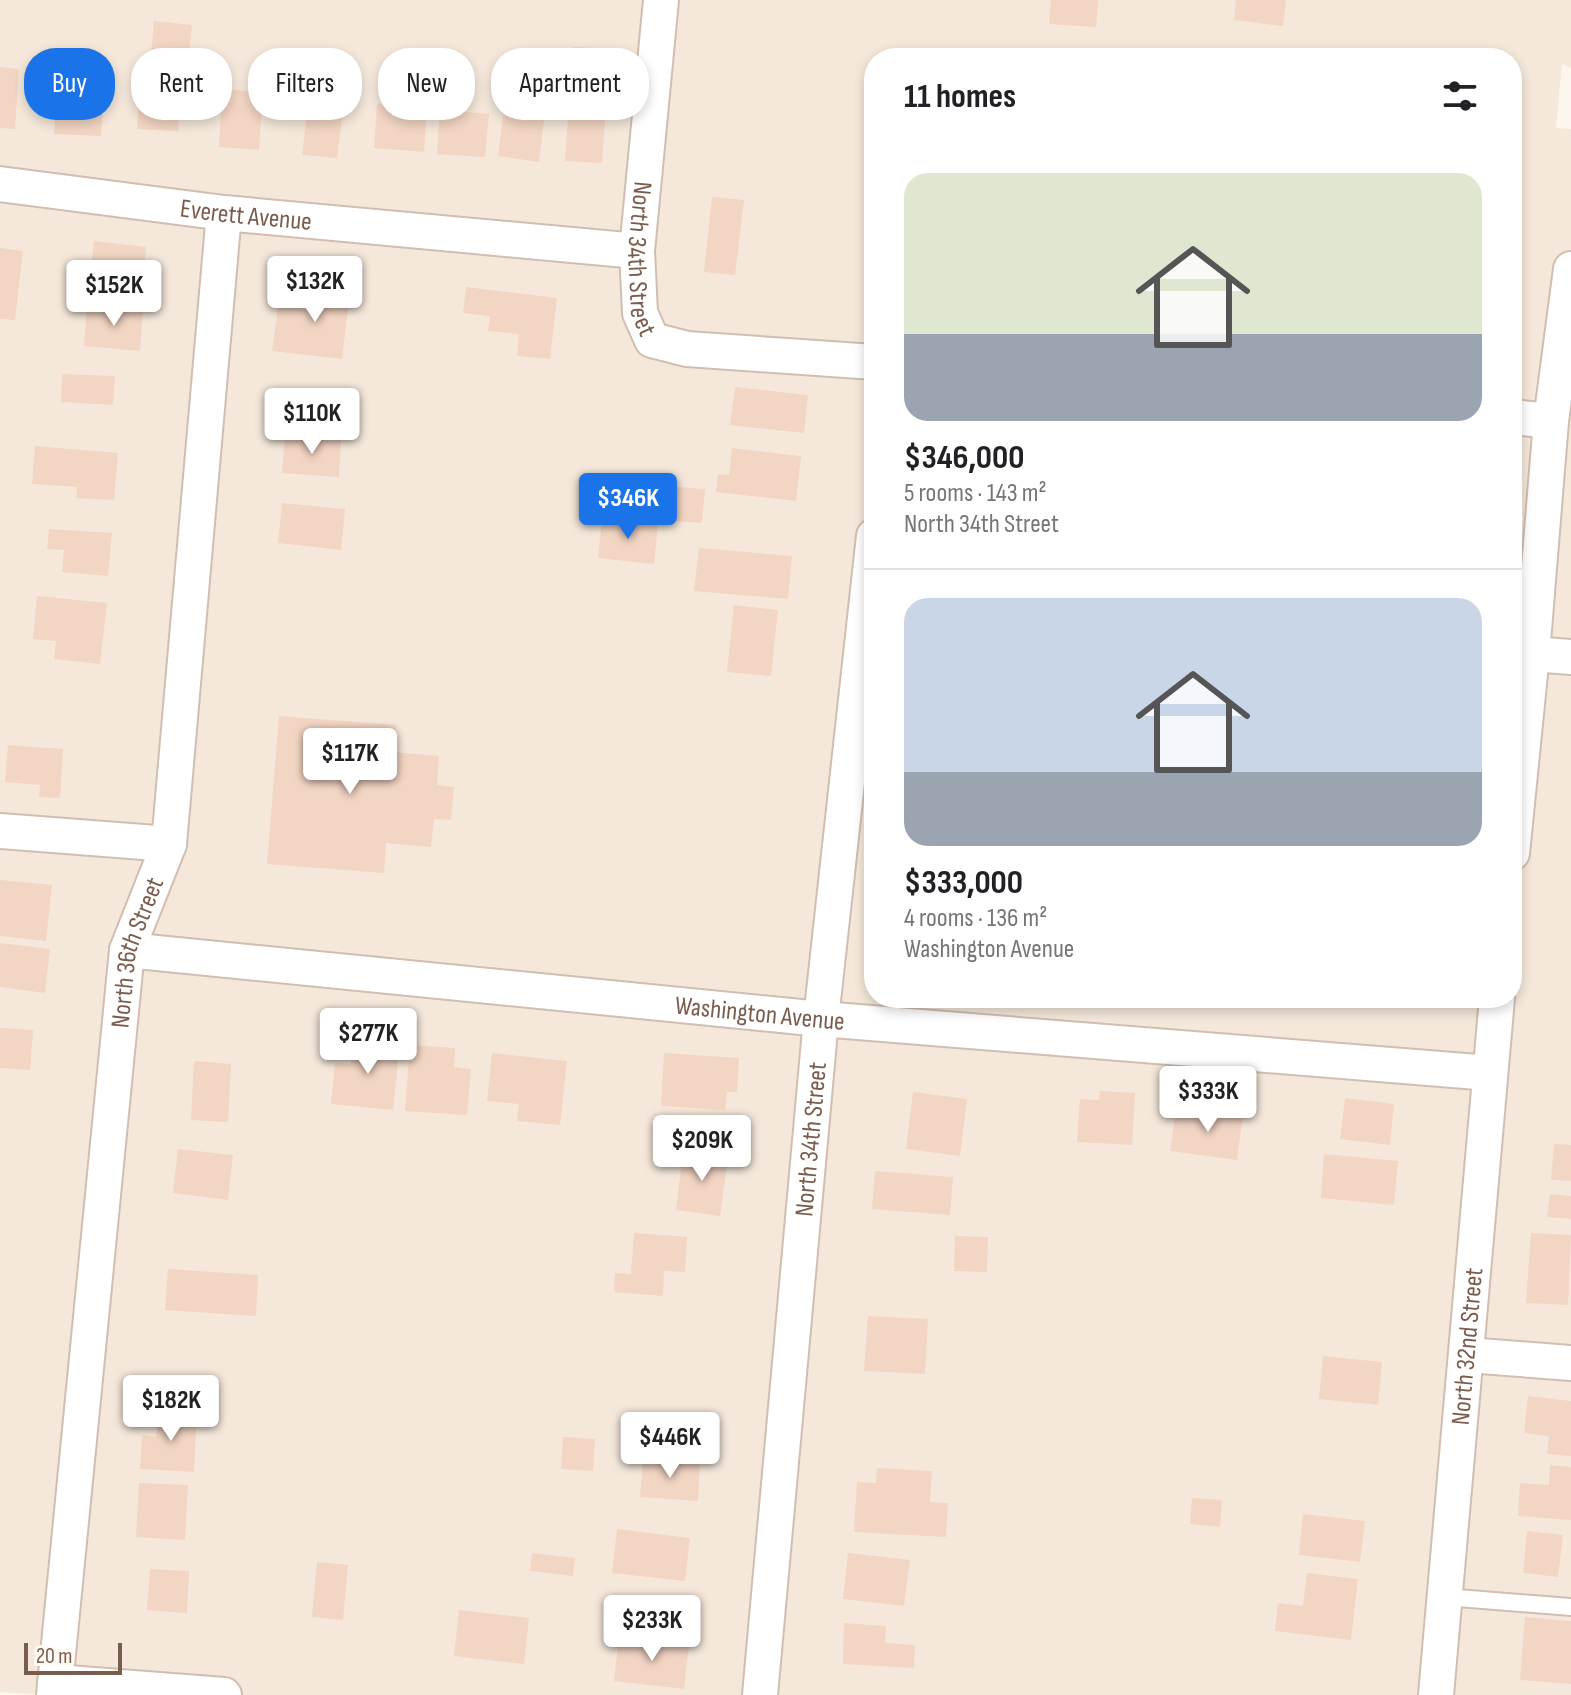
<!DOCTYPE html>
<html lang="en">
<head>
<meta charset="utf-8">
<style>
  :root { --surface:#fff; --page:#f6f6f6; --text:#202124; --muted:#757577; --line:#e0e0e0; --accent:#1a73e8 }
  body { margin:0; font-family:"Sofia Sans Condensed",sans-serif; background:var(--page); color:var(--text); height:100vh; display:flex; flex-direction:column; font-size:30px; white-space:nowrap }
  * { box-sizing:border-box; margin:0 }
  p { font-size:26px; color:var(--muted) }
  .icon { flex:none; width:44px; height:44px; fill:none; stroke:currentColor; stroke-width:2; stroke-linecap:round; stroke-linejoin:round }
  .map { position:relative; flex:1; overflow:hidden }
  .details { position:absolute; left:864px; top:48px; width:658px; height:960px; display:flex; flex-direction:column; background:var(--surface); border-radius:32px; box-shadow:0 4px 12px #0003 }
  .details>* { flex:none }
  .top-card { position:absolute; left:24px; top:48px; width:720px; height:72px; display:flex; gap:16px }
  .scale { position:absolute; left:24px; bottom:20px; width:98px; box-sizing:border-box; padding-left:8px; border:4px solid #7a5c4d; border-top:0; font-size:22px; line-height:28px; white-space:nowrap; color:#7a5c4d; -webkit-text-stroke:6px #fffaf3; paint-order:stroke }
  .price { position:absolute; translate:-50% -68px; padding:0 18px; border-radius:8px; background:#fff; color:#222; font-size:26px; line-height:52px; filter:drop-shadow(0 2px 4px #0008) }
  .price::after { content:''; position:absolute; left:50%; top:48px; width:24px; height:18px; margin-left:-12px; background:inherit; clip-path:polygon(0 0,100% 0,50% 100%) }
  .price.selected { background:var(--accent); color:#fff }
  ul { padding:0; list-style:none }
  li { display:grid; align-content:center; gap:16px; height:424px; padding:0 40px }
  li+li { border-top:2px solid var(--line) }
  li span { display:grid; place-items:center; height:248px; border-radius:24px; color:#555 }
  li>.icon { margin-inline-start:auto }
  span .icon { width:144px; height:144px; fill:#fffc; stroke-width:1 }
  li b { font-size:34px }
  h2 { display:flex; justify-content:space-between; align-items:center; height:96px; padding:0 40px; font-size:34px }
  .pill { padding:0 28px; border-radius:32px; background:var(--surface); box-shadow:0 4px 12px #0003; font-size:28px; line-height:72px }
  .pill.selected { background:var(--accent); color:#fff }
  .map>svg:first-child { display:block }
  .residential { fill:#f5e8da; fill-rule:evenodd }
  .building { fill:#f3d5c3 }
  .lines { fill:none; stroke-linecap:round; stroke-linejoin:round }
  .lane-casing { stroke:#d1beb0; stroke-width:20 }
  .street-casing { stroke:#d1beb0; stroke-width:38 }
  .lane { stroke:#fff; stroke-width:16 }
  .street { stroke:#fff; stroke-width:34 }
  .labels { text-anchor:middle; stroke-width:7; stroke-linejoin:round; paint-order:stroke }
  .street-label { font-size:26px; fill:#7a5c4d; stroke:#fffaf3 }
</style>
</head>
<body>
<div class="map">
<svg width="1571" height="1695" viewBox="0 0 1571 1695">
  <rect width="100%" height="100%" fill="#fdf6ec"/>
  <path class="residential" d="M0,0h1571v68l-9,-4 -6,64 15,1v1566h-1523l-48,-3zM874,58h638v940h-638z"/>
  <path class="building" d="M1051,0h47l-2,27 -47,-3z
    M1236,0h50l-3,26 -49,-6z
    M154,21l38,4 -4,41 -38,-3z
    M573,47l37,2 -8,114 -37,-2z
    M59,58l47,3 -5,75 -47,-2z
    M0,67l19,2 -4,60 -15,-1z
    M312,72l35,5 -10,81 -35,-3z
    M141,74l41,3 -4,54 -41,-2z
    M222,89l41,3 -4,58 -40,-3z
    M377,104l50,4 -3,44 -50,-4z
    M440,110l49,4 -4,43 -48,-3z
    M503,115l41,5 -5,42 -41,-6z
    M712,197l32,3 -9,75 -31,-3z
    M94,241l52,6 -4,44 -53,-5z
    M0,248l23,3 -8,69 -15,-1z
    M316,281l35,3 -9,75 -70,-8 6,-45 34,4z
    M466,287l91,11 -7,61 -33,-3 2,-22 -31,-3 2,-15 -27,-3z
    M87,305l56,5 -3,41 -56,-5z
    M62,374l53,2 -2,29 -52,-3z
    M735,387l73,8 -4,38 -74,-8z
    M285,434l56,4 -2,39 -57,-4z
    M35,446l83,7 -4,47 -38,-2 1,-11 -45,-3z
    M732,448l69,8 -5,45 -80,-9 2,-18 11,1z
    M638,484l67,5 -3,34 -67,-5z
    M282,503l63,6 -4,41 -63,-7z
    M602,518l56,6 -4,40 -56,-6z
    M49,529l63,4 -4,43 -46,-4 2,-22 -17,-1z
    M699,548l93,8 -4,43 -94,-8z
    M37,596l70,7 -7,61 -46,-5 2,-18 -23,-2z
    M734,605l44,5 -7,66 -44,-4z
    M279,716l117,9 -2,27 45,4 -2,29 17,2 -3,33 -17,-1 -3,28 -45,-4 -2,30 -117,-9z
    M8,745l55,4 -3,49 -21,-1 1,-12 -35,-3z
    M0,880l52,5 -6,56 -46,-5z
    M0,943l50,6 -5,44 -45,-6z
    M0,1028l33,2 -3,40 -30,-2z
    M353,1040l47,4 -7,66 -62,-6 4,-41 16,1z
    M410,1045l45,3 -1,19 17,2 -4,46 -62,-4z
    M492,1053l75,8 -7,64 -43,-4 2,-17 -32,-3z
    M664,1053l75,5 -2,34h-10l-2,18 -64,-4z
    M194,1061l37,3 -3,58 -37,-2z
    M1100,1091l35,2 -3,52 -55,-3 3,-43 19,1z
    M913,1092l54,7 -7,57 -54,-7z
    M1345,1098l49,6 -4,41 -50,-6z
    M1200,1108l43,6 -6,46 -67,-9 5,-36 23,3z
    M1554,1144l17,1v36l-20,-1z
    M178,1149l55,6 -5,45 -55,-7z
    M683,1151l45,6 -8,59 -44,-6z
    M1324,1154l74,7 -4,44 -73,-7z
    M875,1171l78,6 -3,38 -78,-6z
    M1550,1194l21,2v23l-24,-2z
    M634,1233l53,4 -2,35 -21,-1 -1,25 -49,-4 1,-19 16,1z
    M1531,1233l40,2 -3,70 -42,-2z
    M955,1236l33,1 -1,35 -33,-1z
    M168,1269l90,6 -2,41 -91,-6z
    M868,1316l60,3 -3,55 -61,-3z
    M1323,1356l59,6 -4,43 -59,-6z
    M1528,1396l43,5v55l-24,-2 2,-18 -25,-3z
    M158,1409l39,3 -3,60 -54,-3 2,-34 14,2z
    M563,1437l32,2 -2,32 -32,-2z
    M643,1460l57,3 -2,38 -58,-4z
    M1550,1465l21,2v53l-53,-4 2,-33 29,2z
    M877,1468l55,3 -2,31 18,1 -2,34 -92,-5 3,-50 19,1z
    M139,1483l49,2 -3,55 -49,-3z
    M1192,1498l30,2 -2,27 -30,-3z
    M1303,1514l62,7 -5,41 -61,-7z
    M617,1529l73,9 -5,43 -73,-8z
    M1527,1531l36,4 -5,42 -35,-4z
    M532,1553l43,5 -2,18 -43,-5z
    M848,1553l62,7 -6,46 -61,-7z
    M317,1562l31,3 -5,55 -31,-3z
    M150,1569l39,2 -2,42 -40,-3z
    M1307,1573l51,6 -7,61 -76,-9 3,-28 25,3z
    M459,1610l70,8 -5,46 -70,-8z
    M1525,1617l46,4v63l-51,-4z
    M844,1623l42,3 -1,17 30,2 -1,23 -71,-4z
    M619,1637l70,7 -5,45 -70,-8z"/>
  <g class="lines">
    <g class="lane-casing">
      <path id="lane" d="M1445,1597l126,10"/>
    </g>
    <g class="street-casing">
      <g id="street">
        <path id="s1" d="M661,0l-24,251 3,62 12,27 35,9 187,13"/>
        <path id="s2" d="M0,184l224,29 413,38"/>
        <path d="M1512,417l39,4"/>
        <path d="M1532,654l39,3"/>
        <path d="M0,831l169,13"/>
        <path d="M1512,853l20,-199 19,-233 20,-152"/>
        <path id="s3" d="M127,950l694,69 669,54"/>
        <path d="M1467,1355l104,8"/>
        <path d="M55,1682l169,13"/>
        <path id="s4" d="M54,1695l73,-745 42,-106 55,-631"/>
        <path id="s5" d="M760,1695l61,-676 53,-483"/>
        <path id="s6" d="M1436,1695l61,-697"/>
      </g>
    </g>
    <use href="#lane" class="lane"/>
    <use href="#street" class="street"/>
  </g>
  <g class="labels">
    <g class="street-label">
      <text dy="9" stroke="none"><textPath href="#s2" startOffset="248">Everett Avenue</textPath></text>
      <text dy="9" stroke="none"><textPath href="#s1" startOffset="260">North 34th Street</textPath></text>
      <text dy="9" stroke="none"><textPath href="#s4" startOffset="748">North 36th Street</textPath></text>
      <text dy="9" stroke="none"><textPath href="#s3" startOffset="636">Washington Avenue</textPath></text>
      <text dy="9" stroke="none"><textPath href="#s5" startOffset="558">North 34th Street</textPath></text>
      <text dy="9" stroke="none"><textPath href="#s6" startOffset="350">North 32nd Street</textPath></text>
    </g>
  </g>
</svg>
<div class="scale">20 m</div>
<b class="price" style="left:315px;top:324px">$132K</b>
<b class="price" style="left:114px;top:328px">$152K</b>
<b class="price" style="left:312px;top:456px">$110K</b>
<b class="price selected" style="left:628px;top:541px">$346K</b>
<b class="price" style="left:350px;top:796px">$117K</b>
<b class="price" style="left:368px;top:1076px">$277K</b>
<b class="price" style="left:1208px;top:1134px">$333K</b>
<b class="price" style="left:702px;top:1183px">$209K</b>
<b class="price" style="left:171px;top:1443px">$182K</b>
<b class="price" style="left:670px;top:1480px">$446K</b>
<b class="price" style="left:652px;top:1663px">$233K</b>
<div class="top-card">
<a class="pill selected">Buy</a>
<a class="pill">Rent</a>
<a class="pill">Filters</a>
<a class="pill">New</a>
<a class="pill">Apartment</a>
</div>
<section class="details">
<h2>11 homes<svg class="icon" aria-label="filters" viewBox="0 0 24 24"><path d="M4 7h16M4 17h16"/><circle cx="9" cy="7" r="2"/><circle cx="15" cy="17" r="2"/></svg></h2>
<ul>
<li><span style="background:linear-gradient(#dfe7d0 65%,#9aa5b1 0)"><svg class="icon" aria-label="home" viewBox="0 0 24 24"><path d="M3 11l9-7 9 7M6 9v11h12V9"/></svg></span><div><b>$346,000</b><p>5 rooms · 143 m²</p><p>North 34th Street</p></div></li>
<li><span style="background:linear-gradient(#c9d6e8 70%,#9aa5b1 0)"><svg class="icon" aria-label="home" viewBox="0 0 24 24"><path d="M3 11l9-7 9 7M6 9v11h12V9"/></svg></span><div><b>$333,000</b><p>4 rooms · 136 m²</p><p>Washington Avenue</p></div></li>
</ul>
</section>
</div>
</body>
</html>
